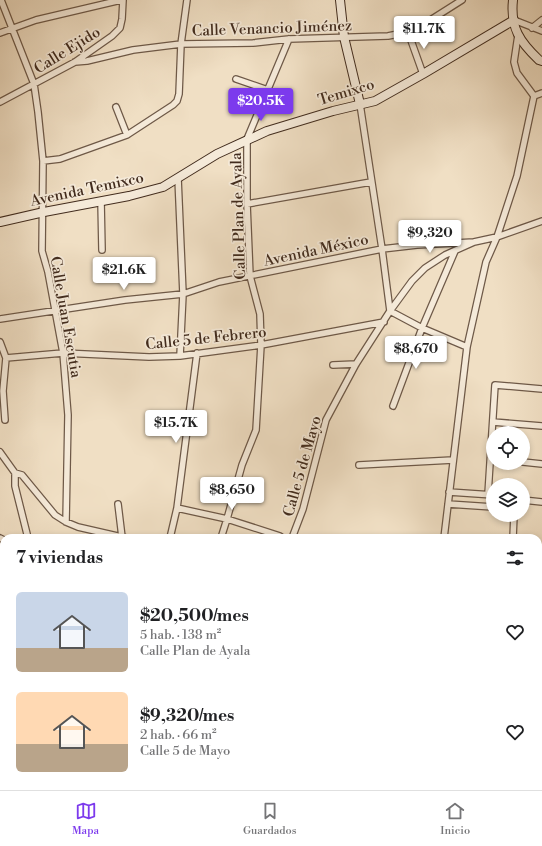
<!DOCTYPE html>
<html lang="es">
<head>
<meta charset="utf-8">
<style>
  :root { --surface:#fff; --page:#f2f2f2; --text:#202124; --muted:#757577; --line:#e0e0e0; --accent:#7c3aed }
  body { margin:0; font-family:"Libre Bodoni",serif; background:var(--page); color:var(--text); height:100vh; display:flex; flex-direction:column; font-size:15px; white-space:nowrap }
  * { box-sizing:border-box; margin:0 }
  p { font-size:13px; color:var(--muted) }
  .icon { flex:none; width:22px; height:22px; fill:none; stroke:currentColor; stroke-width:2; stroke-linecap:round; stroke-linejoin:round }
  .map { position:relative; flex:1; overflow:hidden }
  .details { position:absolute; left:0px; top:534px; width:542px; height:256px; display:flex; flex-direction:column; background:var(--surface); border-radius:12px 12px 0 0; box-shadow:0 2px 6px #0003 }
  .details>* { flex:none }
  .buttons { position:absolute; left:486px; top:426px; display:grid; gap:8px }
  .buttons a { display:grid; place-items:center; width:44px; height:44px; border-radius:50%; background:var(--surface); box-shadow:0 2px 6px #0003; font-size:20px }
  .price { position:absolute; translate:-50% -34px; padding:0 9px; border-radius:4px; background:#fff; color:#222; font-size:13px; line-height:26px; filter:drop-shadow(0 1px 2px #0008) }
  .price::after { content:''; position:absolute; left:50%; top:24px; width:12px; height:9px; margin-left:-6px; background:inherit; clip-path:polygon(0 0,100% 0,50% 100%) }
  .price.active { background:var(--accent); color:#fff }
  ul { padding:0; list-style:none }
  li { display:flex; align-items:center; gap:12px; height:100px; padding:0 16px }
  li span { display:grid; place-items:center; flex:none; width:112px; height:80px; border-radius:6px; color:#555 }
  li>.icon { margin-inline-start:auto }
  span .icon { width:48px; height:48px; fill:#fffc; stroke-width:1 }
  li b { font-size:17px }
  h2 { display:flex; justify-content:space-between; align-items:center; height:48px; padding:0 16px; font-size:17px }
  .dock { display:flex; justify-content:space-around; align-items:center; height:56px; border-top:1px solid var(--line); background:var(--surface); font-size:11px; color:var(--muted) }
  .dock a { display:grid; justify-items:center; gap:2px }
  .dock .active { color:var(--accent) }
  .map>svg:first-child { display:block }
  .lines { fill:none; stroke-linecap:round; stroke-linejoin:round }
  .stream { stroke:#778374; stroke-width:2 }
  .minor-casing { stroke:#6e5948; stroke-width:8 }
  .secondary-casing { stroke:#422c1e; stroke-width:10 }
  .minor { stroke:#f5ead9; stroke-width:5.5 }
  .secondary { stroke:#f5ead9; stroke-width:8 }
  .labels { text-anchor:middle; stroke-width:3.5; stroke-linejoin:round; paint-order:stroke }
  .street-label { font-size:15px; fill:#422c1e; stroke:#f5ead9 }
</style>
</head>
<body>
<div class="map">
<svg width="542" height="790" viewBox="0 0 542 790">
  <rect width="100%" height="100%" fill="#f0dfc4"/>
  <filter id="stains"><feTurbulence type="fractalNoise" baseFrequency=".005" numOctaves="4"/><feColorMatrix values="0 0 0 0 .2 0 0 0 0 .09 0 0 0 0 .02 0 0 0 .5 -.17"/></filter>
  <radialGradient id="worn" r=".72"><stop offset=".6" stop-color="#630" stop-opacity="0"/><stop offset="1" stop-color="#630" stop-opacity=".3"/></radialGradient>
  <g class="lines">
    <path class="stream" d="M542,572l-3,3 3,12
      M542,593l-1,10 1,3"/>
    <g class="minor-casing">
      <path id="minor" d="M1,0l33,84 4,28 5,49 -1,90 6,21 15,81 5,62 -2,107
        M514,20l28,11
        M532,28l10,-8
        M408,32l15,42
        M0,33l36,-13 85,-20
        M75,62l12,-1 46,-11 48,-6 72,-1 36,-4 99,-3 20,-4 13,-6 41,-26
        M236,79l32,11
        M534,96l8,-3
        M0,102l75,-40 37,-26 8,-8 2,-9 1,-19
        M360,104l22,145 8,62
        M116,107l11,28
        M43,161l17,-2 67,-24 46,-30 4,-4 2,-7 2,-50 6,-44
        M178,178l5,116 -3,62
        M101,201l1,49
        M247,204l124,-22
        M390,311l32,17 45,19
        M0,319l125,-19 58,-6 36,-12 163,-33 35,-4 57,-3
        M0,342l6,16 -3,33 2,29
        M6,358l57,-5 86,4 31,-1 81,-11 123,-23
        M333,365l23,-1
        M393,406l29,-78 33,-77
        M493,422l49,4
        M0,452l15,21 7,2 33,40 11,7 12,5 48,11
        M523,462l19,2
        M359,465l94,-5
        M15,473v13l13,52
        M449,492l44,3
        M488,494l7,-109 47,4
        M523,500l19,2
        M118,504l4,33
        M448,504l45,3
        M177,508l50,11 53,17
        M0,538l4,2
        M170,538l7,-30 20,-155
        M221,538l6,-19 15,-54 14,-35 5,-85 -1,-31 -10,-38 -3,-72v-65l42,-100
        M292,538l11,-29 23,-89 30,-56 34,-53 22,-30 13,-13 20,-13 29,-13 23,-5 45,-16
        M444,538l23,-191 19,-85 11,-25 20,-61 17,-80 -17,-23 -3,-11 4,-27
        M513,538l1,-23
        M0,615l4,3
        M122,786l2,4
        M425,786v4
        M152,790l4,-4"/>
    </g>
    <g class="secondary-casing">
      <path id="secondary" d="M340,0l4,37 16,67
        M513,0c-3,28 7,42 26,60l3,1
        M0,222l44,-10 85,-16 34,-9 54,-33 50,-23 66,-20 42,-10 48,-27 91,-54"/>
    </g>
    <use href="#minor" class="minor"/>
    <use href="#secondary" class="secondary"/>
  </g>
  <g class="labels">
    <g class="street-label">
      <text transform="translate(272 28) rotate(-2)" y="5">Calle Venancio Jiménez</text>
      <text transform="translate(67 50) rotate(-32)" y="5">Calle Ejido</text>
      <text transform="translate(346 92) rotate(-17)" y="5">Temixco</text>
      <text transform="translate(87 189) rotate(-12)" y="5">Avenida Temixco</text>
      <text transform="translate(238 216) rotate(-92)" y="5">Calle Plan de Ayala</text>
      <text transform="translate(316 250) rotate(-12)" y="5">Avenida México</text>
      <text transform="translate(66 317) rotate(80)" y="5">Calle Juan Escutia</text>
      <text transform="translate(206 338) rotate(-6)" y="5">Calle 5 de Febrero</text>
      <text transform="translate(302 466) rotate(-74)" y="5">Calle 5 de Mayo</text>
    </g>
  </g>
  <rect width="100%" height="100%" filter="url(#stains)"/>
  <rect width="100%" height="100%" fill="url(#worn)"/>
</svg>
<div class="buttons">
<a><svg class="icon" aria-label="locate" viewBox="0 0 24 24"><circle cx="12" cy="12" r="6"/><path d="M12 2v4M12 18v4M2 12h4M18 12h4"/></svg></a>
<a><svg class="icon" aria-label="layers" viewBox="0 0 24 24"><path d="M12 4l9 5-9 5-9-5zM3 14l9 5 9-5"/></svg></a>
</div>
<b class="price" style="left:424px;top:50px">$11.7K</b>
<b class="price active" style="left:261px;top:122px">$20.5K</b>
<b class="price" style="left:430px;top:254px">$9,320</b>
<b class="price" style="left:124px;top:291px">$21.6K</b>
<b class="price" style="left:416px;top:370px">$8,670</b>
<b class="price" style="left:176px;top:444px">$15.7K</b>
<b class="price" style="left:232px;top:511px">$8,650</b>
<section class="details">
<h2>7 viviendas<svg class="icon" aria-label="filters" viewBox="0 0 24 24"><path d="M4 7h16M4 17h16"/><circle cx="9" cy="7" r="2"/><circle cx="15" cy="17" r="2"/></svg></h2>
<ul>
<li><span style="background:linear-gradient(#c9d6e8 70%,#b9a48a 0)"><svg class="icon" aria-label="home" viewBox="0 0 24 24"><path d="M3 11l9-7 9 7M6 9v11h12V9"/></svg></span><div><b>$20,500/mes</b><p>5 hab. · 138 m²</p><p>Calle Plan de Ayala</p></div><svg class="icon" aria-label="heart" viewBox="0 0 24 24"><path d="M12 20l-8-8c-3-5 5-10 8-4 3-6 11-1 8 4z"/></svg></li>
<li><span style="background:linear-gradient(#ffd9b3 65%,#b9a48a 0)"><svg class="icon" aria-label="home" viewBox="0 0 24 24"><path d="M3 11l9-7 9 7M6 9v11h12V9"/></svg></span><div><b>$9,320/mes</b><p>2 hab. · 66 m²</p><p>Calle 5 de Mayo</p></div><svg class="icon" aria-label="heart" viewBox="0 0 24 24"><path d="M12 20l-8-8c-3-5 5-10 8-4 3-6 11-1 8 4z"/></svg></li>
</ul>
</section>
</div>
<nav class="dock">
<a class="active"><svg class="icon" aria-label="map" viewBox="0 0 24 24"><path d="M3 6l6-2 6 2 6-2v14l-6 2-6-2-6 2zM9 4v14M15 6v14"/></svg>Mapa</a>
<a><svg class="icon" aria-label="saved" viewBox="0 0 24 24"><path d="M7 4h10v16l-5-4-5 4z"/></svg>Guardados</a>
<a><svg class="icon" aria-label="home" viewBox="0 0 24 24"><path d="M3 11l9-7 9 7M6 9v11h12V9"/></svg>Inicio</a>
</nav>
</body>
</html>
